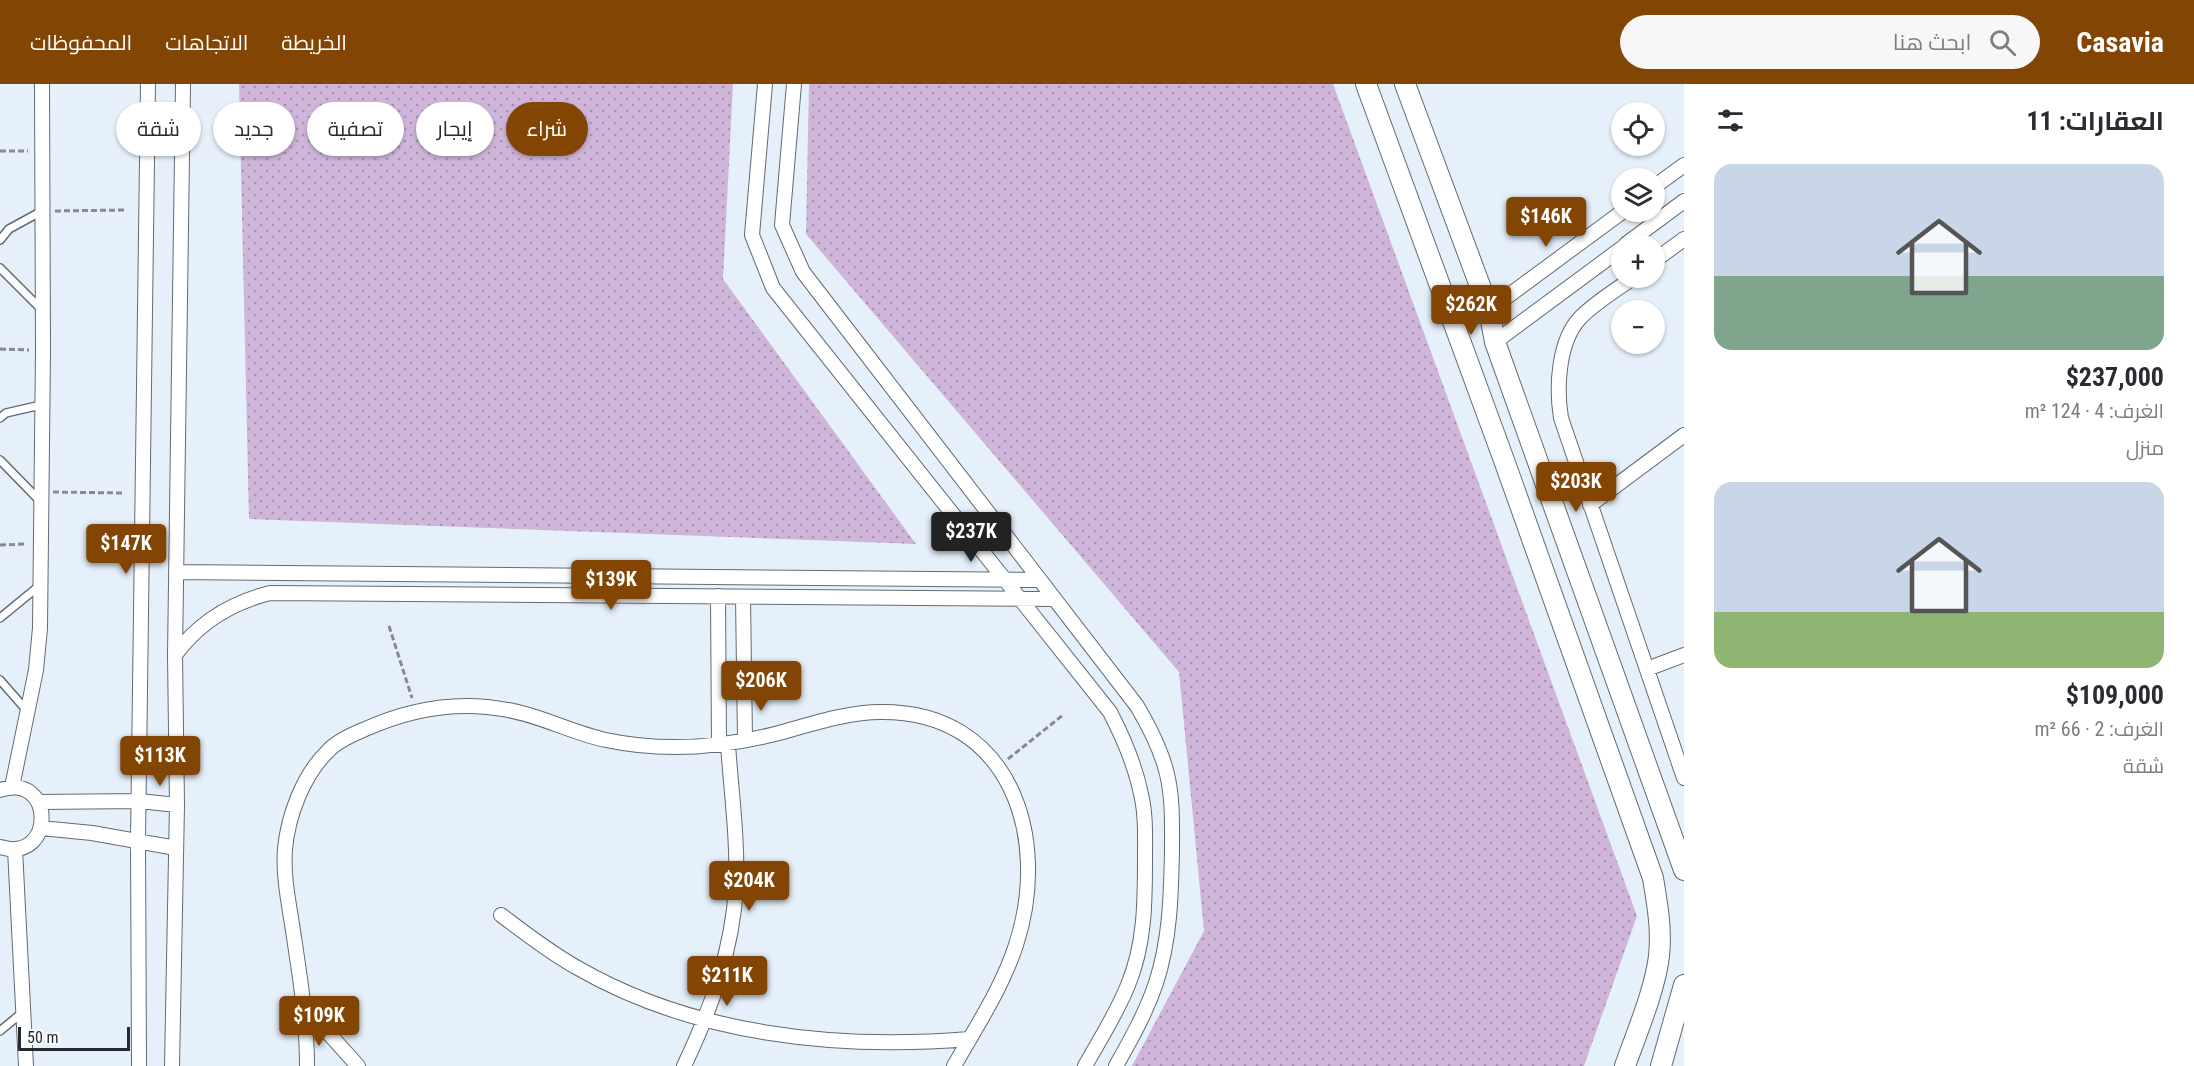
<!DOCTYPE html>
<html lang="ar">
<head>
<meta charset="utf-8">
<style>
  :root { --surface:#fff; --page:#f7f7f7; --text:#2b2b33; --muted:#7c7c81; --accent:#824504 }
  body { margin:0; font-family:"Roboto Condensed",Cairo,sans-serif; background:var(--page); color:var(--text); direction:rtl; height:100vh; display:flex; flex-direction:column; font-size:22px; white-space:nowrap }
  * { box-sizing:border-box; margin:0 }
  p { font-size:20px; color:var(--muted) }
  .icon { flex:none; width:33px; height:33px; fill:none; stroke:currentColor; stroke-width:2; stroke-linecap:round; stroke-linejoin:round }
  .map { position:relative; flex:1; overflow:hidden; direction:ltr }
  .sheet { display:flex; flex-direction:column; background:var(--surface); width:510px }
  .sheet>* { flex:none }
  .banner { position:absolute; left:18px; top:18px; width:570px; height:54px; direction:rtl; display:flex; gap:12px }
  .controls { position:absolute; left:1611px; top:18px; display:grid; gap:12px }
  .controls a { display:grid; place-items:center; width:54px; height:54px; border-radius:50%; background:var(--surface); box-shadow:0 2px 4px #0004; font-size:30px }
  .scale { position:absolute; left:18px; bottom:15px; width:112px; box-sizing:border-box; padding-left:6px; border:3px solid #262a2e; border-top:0; font-size:16px; line-height:21px; white-space:nowrap; color:#262a2e; -webkit-text-stroke:4px #fafcff; paint-order:stroke }
  .price { position:absolute; translate:-50% -51px; padding:0 14px; border-radius:6px; background:var(--accent); color:#fff; font-size:20px; line-height:39px; filter:drop-shadow(0 2px 3px #0008) }
  .price::after { content:''; position:absolute; left:50%; top:36px; width:18px; height:14px; margin-left:-9px; background:inherit; clip-path:polygon(0 0,100% 0,50% 100%) }
  .price.on { background:#222; color:#fff }
  ul { padding:0; list-style:none }
  li { display:grid; align-content:center; gap:12px; height:318px; padding:0 30px }
  li span { display:grid; place-items:center; height:186px; border-radius:18px; color:#555 }
  li>.icon { margin-inline-start:auto }
  span .icon { width:108px; height:108px; fill:#fffc; stroke-width:1 }
  li b { font-size:26px }
  h2 { display:flex; justify-content:space-between; align-items:center; height:72px; padding:0 30px; font-size:26px }
  .pill { padding:0 21px; border-radius:27px; background:var(--surface); box-shadow:0 2px 4px #0004; font-size:21px; line-height:54px }
  .pill.on { background:var(--accent); color:#fff }
  header { display:flex; align-items:center; gap:36px; box-sizing:border-box; height:84px; padding:0 30px; background:var(--accent); color:#fff }
  header strong { font-size:28px }
  nav { display:flex; gap:33px; margin-inline-start:auto; font-size:21px }
  .search { width:420px; height:54px; background:var(--page); display:flex; align-items:center; gap:15px; box-sizing:border-box; padding:0 21px; border-radius:33px; color:var(--muted); font-size:22px }
  main { display:flex; flex:1; min-height:0 }
  .map>svg:first-child { display:block }
  .grass { fill:url(#grass-dots) }
  .lines { fill:none; stroke-linecap:round; stroke-linejoin:round }
  .lane-casing { stroke:#626b74; stroke-width:10 }
  .street-casing { stroke:#626b74; stroke-width:16 }
  .secondary-casing { stroke:#626b74; stroke-width:22 }
  .path { stroke:#848b92; stroke-width:3; stroke-dasharray:6 3; stroke-linecap:butt }
  .lane { stroke:#fff; stroke-width:7 }
  .street { stroke:#fff; stroke-width:14 }
  .secondary { stroke:#fff; stroke-width:20 }
</style>
</head>
<body>
<header>
<strong>Casavia</strong>
<div class="search"><svg class="icon" aria-label="search" viewBox="0 0 24 24"><circle cx="10" cy="10" r="6"/><path d="M15 15l6 6"/></svg>ابحث هنا</div>
<nav><a>الخريطة</a><a>الاتجاهات</a><a>المحفوظات</a></nav>
</header>
<main>
<section class="sheet">
<h2>العقارات: 11<svg class="icon" aria-label="filters" viewBox="0 0 24 24"><path d="M4 7h16M4 17h16"/><circle cx="9" cy="7" r="2"/><circle cx="15" cy="17" r="2"/></svg></h2>
<ul>
<li><span style="background:linear-gradient(#c9d6e8 60%,#7fa58c 0)"><svg class="icon" aria-label="home" viewBox="0 0 24 24"><path d="M3 11l9-7 9 7M6 9v11h12V9"/></svg></span><div><b>$237,000</b><p>الغرف: 4 · 124 m²</p><p>منزل</p></div></li>
<li><span style="background:linear-gradient(#c9d6e8 70%,#8fb573 0)"><svg class="icon" aria-label="home" viewBox="0 0 24 24"><path d="M3 11l9-7 9 7M6 9v11h12V9"/></svg></span><div><b>$109,000</b><p>الغرف: 2 · 66 m²</p><p>شقة</p></div></li>
</ul>
</section>
<div class="map">
<svg width="1684" height="982" viewBox="0 0 1684 982">
  <defs>
    <pattern id="grass-dots" width="8" height="8" patternUnits="userSpaceOnUse" patternTransform="scale(1.5)"><rect width="8" height="8" fill="#cfb5da"/><path d="M2 2h.1M6 6h.1" fill="none" stroke="#a893b1" stroke-width="1.8" stroke-linecap="round"/></pattern>
  </defs>
  <rect width="100%" height="100%" fill="#e6f0fb"/>
  <path class="grass" d="M239,0h494l-10,195 193,265 -667,-25z
    M809,0h524l304,832 -53,150h-452l72,-135 -25,-259 -373,-438z"/>
  <g class="lines">
    <g class="lane-casing">
      <path id="lane" d="M0,156l9,-11 33,-18
        M0,184l42,42
        M0,334l6,-5 35,-8
        M0,376l39,40
        M0,534l39,-32
        M0,596l28,32
        M0,947l23,-19"/>
    </g>
    <g class="street-casing">
      <path id="street" d="M765,0l-13,151 21,53 337,424c14,27 25,53 31,82 5,21 4,42 4,64 0,44 0,86 -17,127 -11,28 -28,54 -43,81
        M794,0l-12,141 21,47 334,434c13,22 24,43 30,68 6,25 5,51 5,77 -1,46 -2,89 -16,132 -10,30 -25,56 -40,83
        M1654,103l30,-22
        M1626,160l58,-43
        M1654,177l30,-22
        M1633,194c-17,12 -37,24 -52,39 -23,23 -25,71 -20,101l123,360
        M1489,226l133,-98
        M1495,258l127,-94
        M1590,421l94,-70
        M177,488l862,8
        M718,512l1,149
        M743,513l2,143
        M175,571c24,-33 55,-52 95,-62l783,6
        M1647,585l37,-14
        M12,703l24,-117 4,-42 3,-277 -1,-267
        M0,706c55,-19 56,74 0,57
        M39,718l100,-1 38,4
        M41,744l51,5 84,15
        M15,765l11,217
        M501,831c24,18 48,37 75,52 117,68 260,83 393,72
        M304,922l54,60
        M139,982l-1,-226 10,-756
        M172,982l5,-261 -2,-150 8,-571
        M307,982c0,-48 -8,-95 -15,-142 -4,-25 -9,-50 -7,-75 3,-33 18,-74 43,-98 8,-9 23,-16 35,-21 46,-21 95,-30 145,-20 34,6 64,23 98,30 56,12 113,8 169,-6 34,-9 71,-22 106,-22 130,-1 170,126 135,233 -14,43 -40,82 -62,121
        M684,982c27,-57 49,-117 52,-180 2,-47 -5,-95 -8,-142"/>
    </g>
    <g class="secondary-casing">
      <path id="secondary" d="M1366,0l139,379 148,415c4,25 9,51 6,78 -4,34 -22,76 -34,110
        M1405,0l84,226 6,32 189,528
        M1661,982l23,-81"/>
    </g>
    <path class="path" d="M0,67h28
      M55,127l70,-1
      M0,265l29,1
      M53,408l70,1
      M0,461l27,-1
      M389,542l23,72
      M1008,675l55,-44"/>
    <use href="#lane" class="lane"/>
    <use href="#street" class="street"/>
    <use href="#secondary" class="secondary"/>
  </g>
</svg>
<div class="controls">
<a><svg class="icon" aria-label="locate" viewBox="0 0 24 24"><circle cx="12" cy="12" r="6"/><path d="M12 2v4M12 18v4M2 12h4M18 12h4"/></svg></a>
<a><svg class="icon" aria-label="layers" viewBox="0 0 24 24"><path d="M12 4l9 5-9 5-9-5zM3 14l9 5 9-5"/></svg></a>
<a>+</a>
<a>−</a>
</div>
<div class="scale">50 m</div>
<b class="price" style="left:1546px;top:164px">$146K</b>
<b class="price" style="left:1471px;top:252px">$262K</b>
<b class="price" style="left:1576px;top:429px">$203K</b>
<b class="price on" style="left:971px;top:479px">$237K</b>
<b class="price" style="left:126px;top:491px">$147K</b>
<b class="price" style="left:611px;top:527px">$139K</b>
<b class="price" style="left:761px;top:628px">$206K</b>
<b class="price" style="left:160px;top:703px">$113K</b>
<b class="price" style="left:749px;top:828px">$204K</b>
<b class="price" style="left:727px;top:923px">$211K</b>
<b class="price" style="left:319px;top:963px">$109K</b>
<div class="banner">
<a class="pill on">شراء</a>
<a class="pill">إيجار</a>
<a class="pill">تصفية</a>
<a class="pill">جديد</a>
<a class="pill">شقة</a>
</div>
</div>
</main>
</body>
</html>
